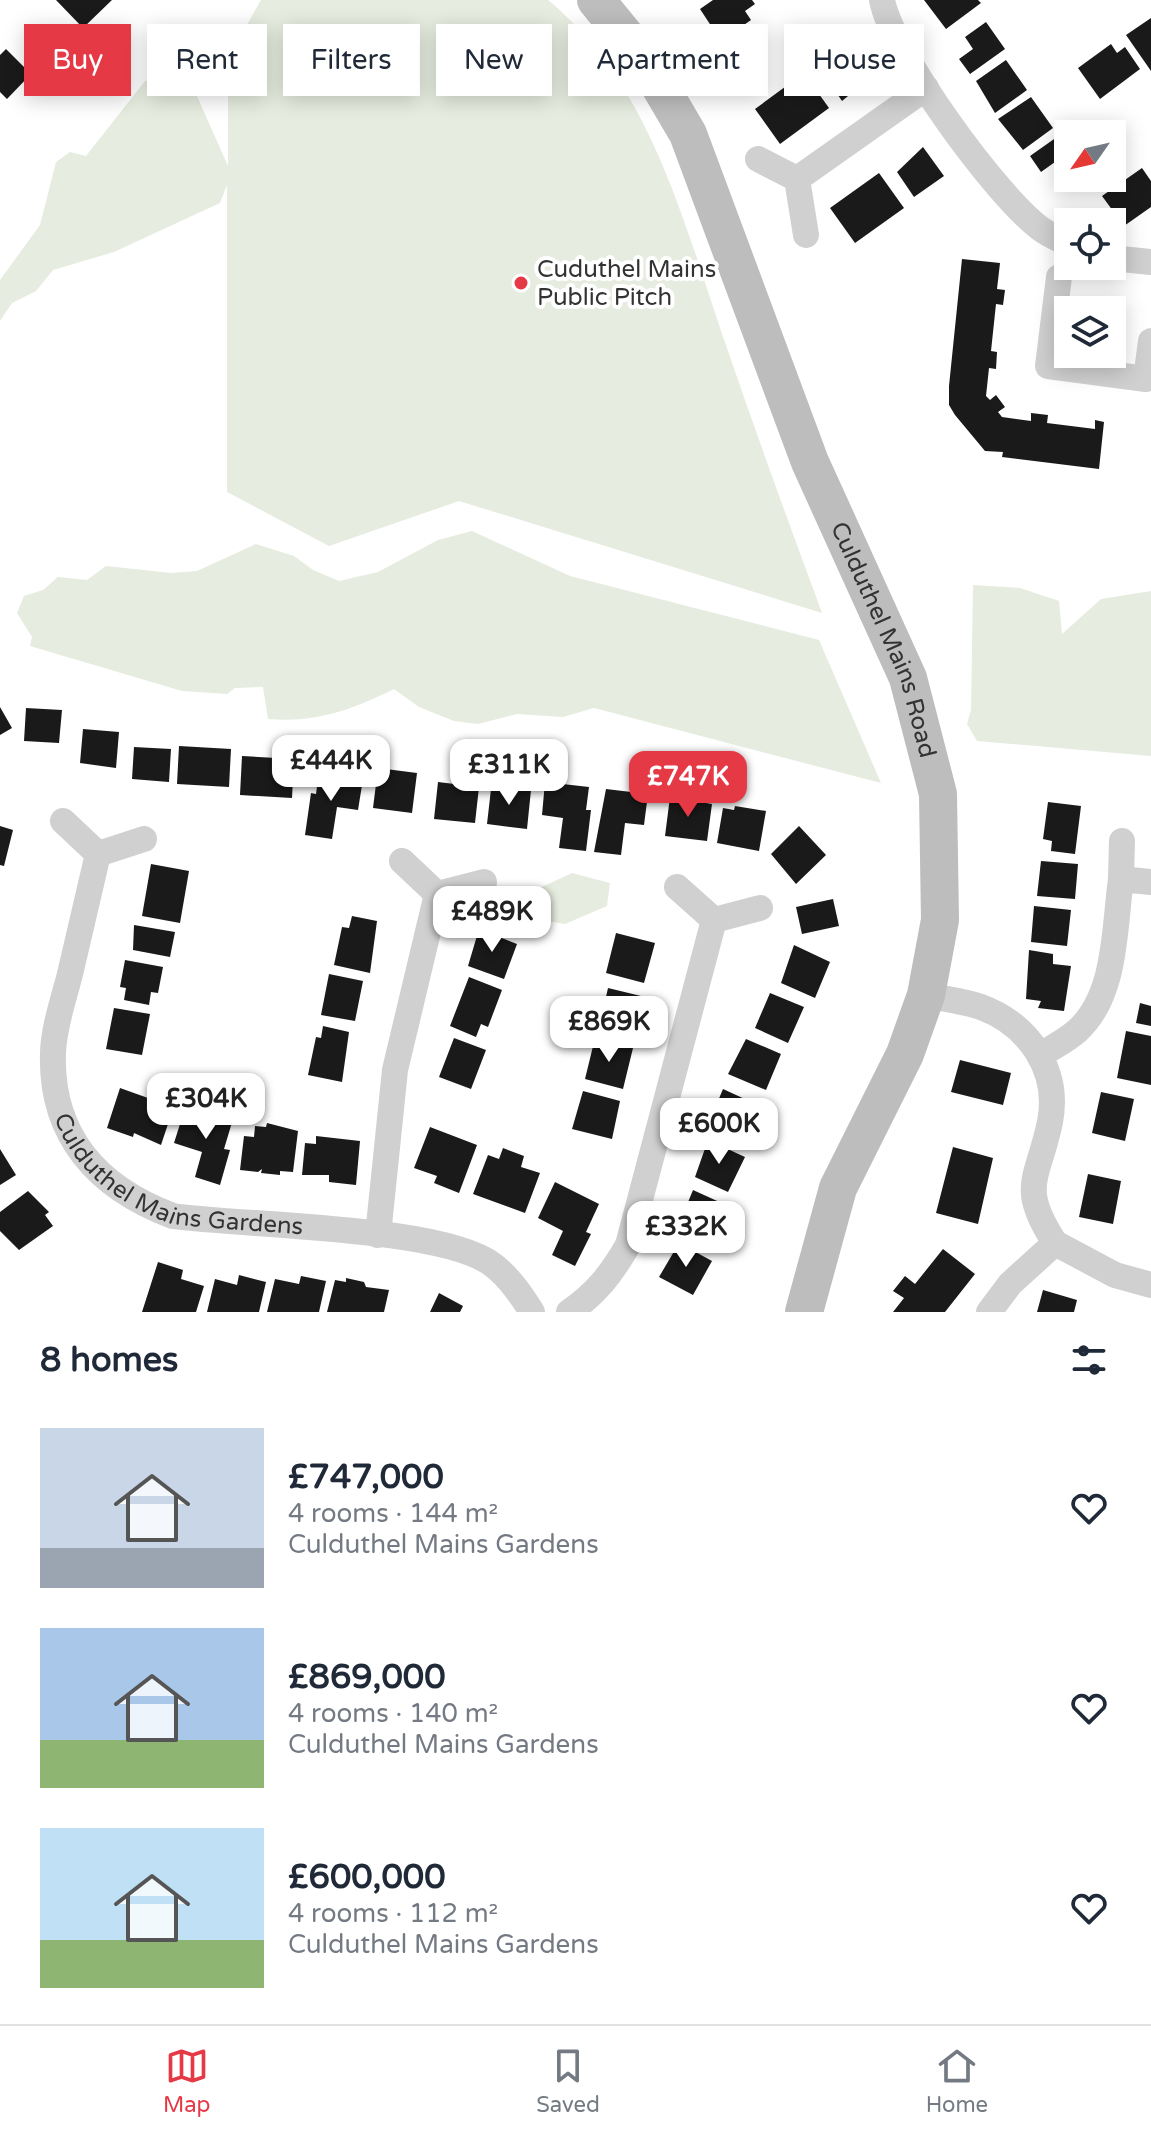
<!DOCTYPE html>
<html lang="en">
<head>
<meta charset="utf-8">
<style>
  :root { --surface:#fff; --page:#f2f2f3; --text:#1f2937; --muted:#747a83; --line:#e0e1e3; --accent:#e63946 }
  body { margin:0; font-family:"Varela Round",sans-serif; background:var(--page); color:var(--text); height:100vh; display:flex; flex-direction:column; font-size:30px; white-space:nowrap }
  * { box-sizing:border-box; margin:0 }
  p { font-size:26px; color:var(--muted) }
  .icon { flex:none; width:44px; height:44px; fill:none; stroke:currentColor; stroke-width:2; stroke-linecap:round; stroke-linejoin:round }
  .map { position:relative; height:1312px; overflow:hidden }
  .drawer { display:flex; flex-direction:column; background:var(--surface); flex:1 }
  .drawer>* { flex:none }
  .top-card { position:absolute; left:24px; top:24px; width:1104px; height:72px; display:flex; gap:16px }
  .needle { width:52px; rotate:236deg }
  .tools { position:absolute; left:1054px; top:120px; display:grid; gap:16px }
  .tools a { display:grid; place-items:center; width:72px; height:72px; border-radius:0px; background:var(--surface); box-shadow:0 4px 20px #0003; font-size:40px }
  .price { position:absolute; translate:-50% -68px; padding:0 18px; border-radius:16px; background:#fff; color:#222; font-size:26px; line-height:52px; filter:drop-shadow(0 2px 4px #0008) }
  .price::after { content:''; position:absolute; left:50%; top:48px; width:24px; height:18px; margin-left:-12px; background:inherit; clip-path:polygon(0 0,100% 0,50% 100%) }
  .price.selected { background:var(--accent); color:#fff }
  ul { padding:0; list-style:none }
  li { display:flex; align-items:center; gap:24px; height:200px; padding:0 40px }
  li span { display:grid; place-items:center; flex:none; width:224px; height:160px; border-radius:0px; color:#555 }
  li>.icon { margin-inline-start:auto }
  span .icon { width:96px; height:96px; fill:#fffc; stroke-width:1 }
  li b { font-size:34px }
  h2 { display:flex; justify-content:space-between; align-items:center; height:96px; padding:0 40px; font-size:34px }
  .pill { padding:0 28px; border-radius:0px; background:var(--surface); box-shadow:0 4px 20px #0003; font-size:28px; line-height:72px }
  .pill.selected { background:var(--accent); color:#fff }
  .tab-bar { display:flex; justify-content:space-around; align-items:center; height:112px; border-top:2px solid var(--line); background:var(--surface); font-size:22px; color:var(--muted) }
  .tab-bar a { display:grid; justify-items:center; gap:4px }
  .tab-bar .selected { color:var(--accent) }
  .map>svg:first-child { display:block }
  .green { fill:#e6ecdf }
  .building { fill:#1a1a1a }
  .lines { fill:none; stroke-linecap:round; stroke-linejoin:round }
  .street { stroke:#d0d0d0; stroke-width:26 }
  .secondary { stroke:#bdbdbd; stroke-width:38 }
  .poi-dot { fill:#e63946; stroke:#fff; stroke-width:3 }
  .labels { text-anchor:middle; stroke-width:8; stroke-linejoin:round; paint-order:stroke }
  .poi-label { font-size:24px; fill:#333; stroke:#fff; text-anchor:start }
  .street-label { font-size:24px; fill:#333; stroke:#fff }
</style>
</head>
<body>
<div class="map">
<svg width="1151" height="1312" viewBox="0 0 1151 1312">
  <rect width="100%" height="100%" fill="#fff"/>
  <path class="green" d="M261,0h287c105,86 137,229 180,351 30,88 62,175 94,262l-363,-112 -130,45 -102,-54v-307l-7,18 -106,49 -61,18 -17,21 -24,12 -12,18v-41l40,-55 16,-63 14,-10 16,4 59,-75 40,-12 43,97v-108z
    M472,531l98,45 249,64 62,143 -287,-75 -31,9 -46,-3 -39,10 -24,-3 -35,-14 -25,-18c-42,21 -79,34 -126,30l-5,-32 -28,1 -8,6 -45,-3 -152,-45 2,-9 -15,-24 7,-17 19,-6 15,-13 29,3 19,-14 65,7 26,-2 59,-27 38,12 19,14 26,11 39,-9 60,-32z
    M973,585l47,3 39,13 3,33 39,-35 50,-8v165l-174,-15 -10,-17 4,-14z
    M572,873l38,10 -3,23 -42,18 -43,-7 -7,-9 3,-10z"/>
  <path class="building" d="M56,0h56l-29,28z
    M713,0h39l3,4 -10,7 6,9 -30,21 -21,-32z
    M924,0h54l3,3 -35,26z
    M1151,18v53l-25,-36z
    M986,22l19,27 -35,25 -11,-15 14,-10 -8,-12z
    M1111,44l6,9 8,-6 15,22 -40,30 -22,-31z
    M849,46l22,31 -29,24 -23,-34z
    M6,49l25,25 -24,25 -7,-7v-37z
    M1006,60l21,30 -32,23 -19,-32z
    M804,73l25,35 -49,36 -25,-35z
    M1031,97l22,31 -30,22 -25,-31z
    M1064,132l4,5v31l-5,4 -8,-10 -14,10 -11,-16z
    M923,147l21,29 -30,21 -17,-25z
    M1142,168l9,13v26l-27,19 -22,-30z
    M879,173l25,35 -49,35 -25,-35z
    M962,259l38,4 -3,26 8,1 -2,15 -7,-1 -5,47 6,1 -1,17 -7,-1 -3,28 4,4 6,-5 9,12 -7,5 4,5 29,4v-8l17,2 -1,8 48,6v-9l9,2 -5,47 -97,-12 1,-5 -18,-1 -30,-36 -6,-10v-19z
    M0,707l12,21 -12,7z
    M26,708l36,2 -3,33 -35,-2z
    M83,729l36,3 -3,36 -36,-5z
    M179,746l52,3 -2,38 -52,-3z
    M134,747l37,2 -2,33 -37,-3z
    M242,756l52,3 -2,39 -52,-3z
    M378,768l39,5 -5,40 -39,-5z
    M319,772l44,7 -5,31 -21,-3 -5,32 -27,-4 6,-42 5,1z
    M438,782l41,5 -4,36 -41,-4z
    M545,782l44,5 -3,23h5l-5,41 -27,-3 4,-30 -21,-3z
    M502,786l29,4 -4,39 -40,-5 4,-35 10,1z
    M606,789l42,5 -4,31 -19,-2 -4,32 -27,-3z
    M670,797l42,7 -5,37 -42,-5z
    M1048,802l33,4 -6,48 -24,-3 1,-10 -9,-2z
    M735,806l31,5 -7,40 -42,-8 6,-35 11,2z
    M0,826l13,4 -9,36 -4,-1z
    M799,826l27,29 -30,29 -25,-30z
    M1041,861l37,3 -3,35 -38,-3z
    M151,864l38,7 -9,52 -38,-7z
    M833,899l6,27 -37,8 -6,-27z
    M1034,906l37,4 -4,36 -36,-4z
    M352,916l25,5 -7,52 -36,-8 8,-38 7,1z
    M134,925l41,7 -5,25 -37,-7z
    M479,929l38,15 -13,35 -36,-13z
    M616,933l39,10 -11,40 -38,-10z
    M794,945l36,17 -15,36 -34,-15z
    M1029,950l24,4v10l18,2 -7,45 -26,-3 3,-7 -15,-2z
    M125,960l38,7 -5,26 -7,-1 -2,13 -25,-5 2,-12 -6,-1z
    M329,974l34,7 -8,40 -34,-6z
    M469,977l33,13 -14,37 -7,-3 -5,13 -26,-11z
    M608,988l37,9 -10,40 -36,-9z
    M770,993l34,14 -16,36 -33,-15z
    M1140,1003l11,3v20l-15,-3z
    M114,1008l36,6 -8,41 -36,-6z
    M323,1026l26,6 -7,50 -34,-7 8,-38 5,1z
    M1126,1031l25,5v49l-34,-7z
    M454,1038l32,12 -15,39 -32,-12z
    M595,1038l38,10 -10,41 -38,-10z
    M746,1039l35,15 -15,36 -38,-16z
    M960,1060l51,13 -8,32 -52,-13z
    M120,1088l42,15 -2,5 12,4 -11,33 -27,-12 -1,4 -26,-9z
    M723,1089l37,17 -17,37 -36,-16z
    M583,1091l37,10 -8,38 -40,-10z
    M1101,1092l33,7 -9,42 -33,-8z
    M186,1105l47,14 -9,30 6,1 -10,35 -25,-8 7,-25 -28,-9z
    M267,1123l31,8 -5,41 -13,-1v4l-19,-2 1,-4 -4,3 -18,-2 4,-34 10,1 1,-11 11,1z
    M430,1127l47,18 -18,48 -25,-10 3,-7 -23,-8z
    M316,1136l44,5 -4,44 -27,-3v-7h-27l3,-32 11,1z
    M708,1140l37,17 -17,35 -33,-15z
    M953,1147l40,11 -15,66 -42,-11z
    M503,1148l21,8 -3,11 19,6 -15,40 -52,-19 15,-39 11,4z
    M0,1149l16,26 -16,10z
    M1088,1174l33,7 -8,43 -34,-7z
    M555,1182l44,22 -13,28 5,2 -16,32 -23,-11 11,-24 -25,-13z
    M693,1190l33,15 -17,38 -32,-14z
    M28,1191l21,21 -4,3 8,11 -34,24 -19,-19v-19z
    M679,1243l33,18 -19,34 -34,-18z
    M943,1249l32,25 -30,38h-52l11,-14 -11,-7 12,-15 10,8z
    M158,1262l25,8 -2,9 23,7 -8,26h-54z
    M239,1275l27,7 -7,30h-52l8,-33 22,6z
    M301,1276l25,5 -7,31h-52l8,-33 24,5z
    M346,1278l18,4 2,5 23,3 -5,22h-57l8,-32 11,2z
    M1043,1290l34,10 -3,12h-37z
    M439,1293l24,13 -3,6h-30z"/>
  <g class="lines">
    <g class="street">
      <path d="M882,0c10,53 114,196 159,229 8,6 18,10 27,15"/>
      <path d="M758,159l39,20 9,56"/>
      <path d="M797,179l129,-91"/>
      <path d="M1112,258l39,4"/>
      <path d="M1059,277l-11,89 98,13 5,-38"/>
      <path d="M63,821l35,33"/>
      <path id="s1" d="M144,839l-46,15c-9,40 -19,80 -28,120 -6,24 -16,52 -17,78 -3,84 45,136 120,164 71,10 270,10 320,49 16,12 28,30 39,47"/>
      <path d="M402,861l35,33 47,-12"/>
      <path d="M1121,879l1,-38"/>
      <path d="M677,887l37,33 46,-12"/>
      <path d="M926,995c18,4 38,6 55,12 48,18 79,63 69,115 -12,58 -32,64 5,121l-45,41 -21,28"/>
      <path d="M1041,1055c12,-8 26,-15 36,-24 40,-36 37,-103 44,-152l30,3"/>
      <path d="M378,1235l17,-165 42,-176"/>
      <path d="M1055,1243l60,32 36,10"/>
      <path d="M569,1312c27,-18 43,-39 59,-67l86,-325"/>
    </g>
    <path class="secondary" id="s2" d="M596,0l48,59 44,75 122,328 98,216 30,116 2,126 -14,75 -21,59 -67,134 -34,124"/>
  </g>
  <circle class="poi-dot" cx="521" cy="283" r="8"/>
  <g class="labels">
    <g class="poi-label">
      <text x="537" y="277">Cuduthel Mains<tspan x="537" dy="28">Public Pitch</tspan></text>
    </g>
    <g class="street-label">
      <text dy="8" stroke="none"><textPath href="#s2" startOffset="706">Culduthel Mains Road</textPath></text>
      <text dy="8" stroke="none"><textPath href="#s1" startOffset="458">Culduthel Mains Gardens</textPath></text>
    </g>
  </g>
</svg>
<div class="tools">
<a><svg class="needle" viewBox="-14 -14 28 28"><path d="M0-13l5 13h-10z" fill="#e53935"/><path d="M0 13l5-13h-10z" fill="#747a83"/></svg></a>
<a><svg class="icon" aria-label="locate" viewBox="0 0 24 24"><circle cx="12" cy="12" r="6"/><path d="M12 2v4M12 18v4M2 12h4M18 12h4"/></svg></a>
<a><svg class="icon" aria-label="layers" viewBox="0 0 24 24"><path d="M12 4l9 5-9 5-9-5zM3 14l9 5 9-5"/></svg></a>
</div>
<b class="price" style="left:331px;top:803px">£444K</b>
<b class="price" style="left:509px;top:807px">£311K</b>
<b class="price selected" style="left:688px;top:819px">£747K</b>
<b class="price" style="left:492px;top:954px">£489K</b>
<b class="price" style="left:609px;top:1064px">£869K</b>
<b class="price" style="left:206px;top:1141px">£304K</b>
<b class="price" style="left:719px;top:1166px">£600K</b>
<b class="price" style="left:686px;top:1269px">£332K</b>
<div class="top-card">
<a class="pill selected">Buy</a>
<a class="pill">Rent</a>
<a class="pill">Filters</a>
<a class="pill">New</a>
<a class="pill">Apartment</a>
<a class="pill">House</a>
</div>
</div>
<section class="drawer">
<h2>8 homes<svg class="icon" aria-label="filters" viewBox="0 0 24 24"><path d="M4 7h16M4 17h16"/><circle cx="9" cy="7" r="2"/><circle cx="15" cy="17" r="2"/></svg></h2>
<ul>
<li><span style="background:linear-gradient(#c9d6e8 75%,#9aa5b1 0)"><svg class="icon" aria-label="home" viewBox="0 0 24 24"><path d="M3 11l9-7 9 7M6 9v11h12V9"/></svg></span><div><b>£747,000</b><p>4 rooms · 144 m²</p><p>Culduthel Mains Gardens</p></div><svg class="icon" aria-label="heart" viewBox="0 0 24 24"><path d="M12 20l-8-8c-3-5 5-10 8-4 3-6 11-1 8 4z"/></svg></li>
<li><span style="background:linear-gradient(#a9c7e8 70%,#8fb573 0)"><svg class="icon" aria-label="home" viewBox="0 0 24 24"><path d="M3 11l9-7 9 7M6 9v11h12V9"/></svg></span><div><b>£869,000</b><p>4 rooms · 140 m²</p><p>Culduthel Mains Gardens</p></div><svg class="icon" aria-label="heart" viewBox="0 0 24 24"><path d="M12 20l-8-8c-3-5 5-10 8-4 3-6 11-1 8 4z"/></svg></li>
<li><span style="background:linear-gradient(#bfe0f5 70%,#8fb573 0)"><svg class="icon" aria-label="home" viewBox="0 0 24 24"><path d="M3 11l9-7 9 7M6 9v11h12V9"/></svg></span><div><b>£600,000</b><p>4 rooms · 112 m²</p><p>Culduthel Mains Gardens</p></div><svg class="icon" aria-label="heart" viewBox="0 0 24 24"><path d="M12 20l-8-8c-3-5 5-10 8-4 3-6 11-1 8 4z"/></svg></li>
</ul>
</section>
<nav class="tab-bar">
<a class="selected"><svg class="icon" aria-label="map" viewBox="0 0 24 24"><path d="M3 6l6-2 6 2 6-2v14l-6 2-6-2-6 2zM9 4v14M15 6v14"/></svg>Map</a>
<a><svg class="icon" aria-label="saved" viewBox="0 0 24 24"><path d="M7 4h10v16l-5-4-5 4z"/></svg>Saved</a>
<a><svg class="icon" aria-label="home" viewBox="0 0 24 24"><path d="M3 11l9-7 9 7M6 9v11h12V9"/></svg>Home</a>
</nav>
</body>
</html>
